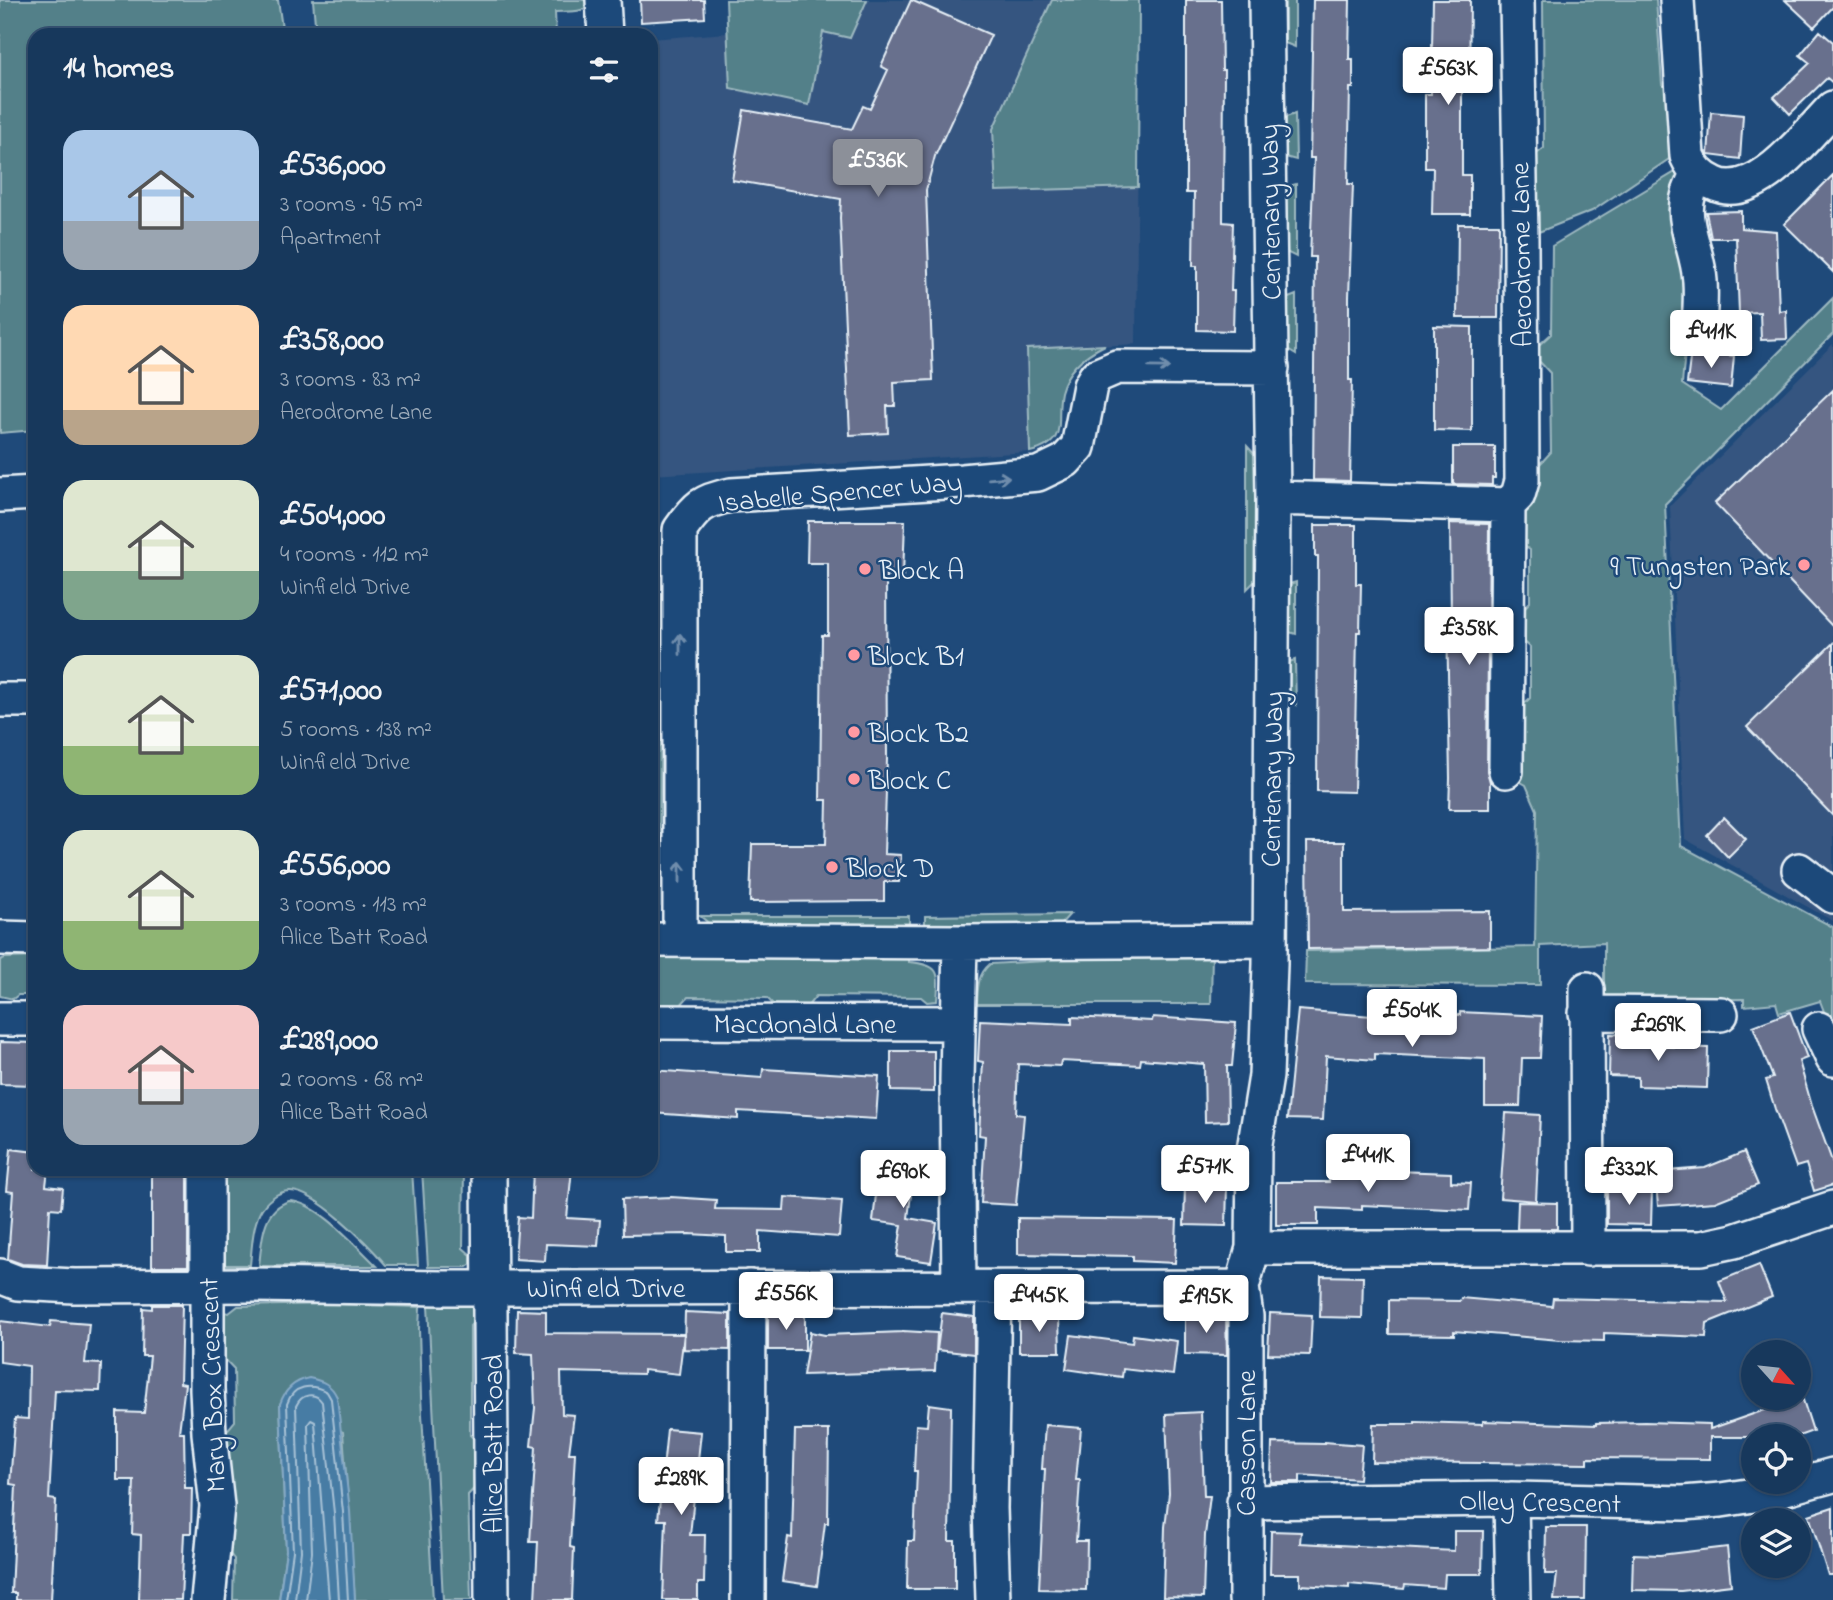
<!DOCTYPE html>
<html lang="en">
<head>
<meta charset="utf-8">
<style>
  :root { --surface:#17385c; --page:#203f62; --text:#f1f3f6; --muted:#9eacbb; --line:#365272; --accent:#8c9099 }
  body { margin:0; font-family:"Indie Flower",sans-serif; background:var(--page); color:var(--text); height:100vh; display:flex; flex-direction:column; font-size:26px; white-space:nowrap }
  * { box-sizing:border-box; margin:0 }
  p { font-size:23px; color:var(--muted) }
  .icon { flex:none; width:38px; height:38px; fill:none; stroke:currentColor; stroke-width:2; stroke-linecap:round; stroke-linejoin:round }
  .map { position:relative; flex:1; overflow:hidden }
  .details { position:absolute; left:28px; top:28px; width:630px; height:1148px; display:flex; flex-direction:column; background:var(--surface); border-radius:21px; box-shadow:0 2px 5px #0004,0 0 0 2px var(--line) }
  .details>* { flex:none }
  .needle { width:46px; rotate:117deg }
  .buttons { position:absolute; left:1741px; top:1340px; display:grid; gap:14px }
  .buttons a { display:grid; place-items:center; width:70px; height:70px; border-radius:50%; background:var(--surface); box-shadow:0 2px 5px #0004,0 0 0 2px var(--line); font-size:35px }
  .price { position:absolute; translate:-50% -60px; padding:0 16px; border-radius:7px; background:#fff; color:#222; font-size:23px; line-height:46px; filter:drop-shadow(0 2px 4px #0008) }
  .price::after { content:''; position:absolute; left:50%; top:42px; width:21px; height:16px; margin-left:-10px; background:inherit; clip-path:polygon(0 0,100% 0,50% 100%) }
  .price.active { background:var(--accent); color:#fff }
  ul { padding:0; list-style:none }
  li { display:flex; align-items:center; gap:21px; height:175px; padding:0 35px }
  li span { display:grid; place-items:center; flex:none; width:196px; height:140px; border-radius:21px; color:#555 }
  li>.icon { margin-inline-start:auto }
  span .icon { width:84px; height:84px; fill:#fffc; stroke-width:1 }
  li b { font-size:30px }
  h2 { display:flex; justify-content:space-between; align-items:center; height:84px; padding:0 35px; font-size:30px }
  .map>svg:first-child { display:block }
  .built { fill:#355580 }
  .green { fill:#528089; stroke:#9db8c0; stroke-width:2 }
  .water { fill:#477ba4; stroke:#87aac6; stroke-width:2 }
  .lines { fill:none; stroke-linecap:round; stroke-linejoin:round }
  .shore { stroke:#a8c2d6; stroke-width:2 }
  .building { fill:#686f8d; stroke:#e8f1f8; stroke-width:2 }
  .street-casing { stroke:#e8f1f8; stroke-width:38 }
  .street { stroke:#1f4a7a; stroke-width:33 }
  .oneway { stroke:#6f8dac }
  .poi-dot { fill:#ff9aa2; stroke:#1f4a7a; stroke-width:2.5 }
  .labels { text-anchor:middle; stroke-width:5; stroke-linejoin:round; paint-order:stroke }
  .street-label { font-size:28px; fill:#e8f1f8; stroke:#1f4a7a }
  .poi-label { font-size:28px; fill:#e8f1f8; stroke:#1f4a7a; text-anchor:start }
</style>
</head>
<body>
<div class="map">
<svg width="1833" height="1600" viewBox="0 0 1833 1600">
  <rect width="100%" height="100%" fill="#1f4a7a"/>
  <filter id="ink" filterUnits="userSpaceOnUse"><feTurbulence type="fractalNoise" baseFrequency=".0143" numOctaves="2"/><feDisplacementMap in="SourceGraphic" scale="14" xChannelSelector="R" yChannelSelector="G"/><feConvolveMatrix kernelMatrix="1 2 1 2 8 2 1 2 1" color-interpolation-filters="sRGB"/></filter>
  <g filter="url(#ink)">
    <path class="built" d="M726,0h413l-3,344 -109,6 3,102 -379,23v-436l76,-6z
      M1833,344v577l-148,-82 -15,-333z"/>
    <path class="green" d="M0,0h278l5,35h-248v395l-35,3z
      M313,0h282c-10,14 -24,11 -40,12l1,23h-240z
      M726,0h141l-17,38 -27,-6 -14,73 -79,-17z
      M1052,0h87l-1,187 -142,4 -3,-62z
      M1285,0h10v47l-10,-4z
      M1543,0h113l6,84 11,9 2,62 -83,56 -61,24 1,-77 12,-10z
      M1295,114l1,46 -11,-3 1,-40z
      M1682,168l10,107 -10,109 39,26 112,-112v36l-168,170 16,342 152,81v108l-13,-34 -41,12 -3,-10 -32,3v-7l-140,1v-57l-64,3v39l-235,-1 1,-33 229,-4 2,-137 -11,-25 -7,-4v-72l11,-11v-51l-12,-11v-22l12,-12v-52l-12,-8v-33l16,-16 4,-9 2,-20 11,-12 -1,-79 -11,-12v-16l12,-11 1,-88z
      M1296,184v73l-10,-5v-65z
      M1296,295v60l-10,-6v-50z
      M1105,345c-21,10 -38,24 -44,47 -6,30 9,50 -31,60l-3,-103z
      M1247,446l10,11 -1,123 -9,9z
      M658,475v102l-7,7v-109z
      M1296,582v52l-10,-3v-46z
      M1295,660l1,45 -10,-5v-37z
      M651,672l10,9 -2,225h-8z
      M1070,914l-10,11 -135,1v-10z
      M700,916h209v9l-199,-1z
      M1047,953h165l-1,51h-234c1,-16 0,-29 13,-40l56,-3z
      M909,954v8c32,3 30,10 28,39l-10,1 -6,-5 -105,-1 -10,12 -30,-1 -9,-9 -79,-1 -10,11 -27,-1v-52z
      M35,957v38h-17l-5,4 -13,-3v-36l5,-2z
      M221,1169h191l6,96h-32c-16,-19 -71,-76 -97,-74 -11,0 -24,11 -29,21 -8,16 -8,36 -10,53h-34l8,-17 1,-48 -5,-8z
      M422,1169h42l-1,79 8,7v9l-4,3h-39z
      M289,1201c28,0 68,46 88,65h-118c3,-24 2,-56 30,-65z
      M332,1304l88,3 -1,22 2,68 12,203h-78l-12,-168 -63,-28 6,147 -7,49h-46l1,-41 -12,-15 -2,-105 15,-18 -1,-52 -15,-16 2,-42 8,2 9,-7z
      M428,1305l53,1 -1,9 -10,11v109l9,9v39l-11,12 3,105h-28z"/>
    <path class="water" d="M309,1378c14,3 22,6 28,19l13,114 5,89h-76l7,-49 -6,-147c5,-15 14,-23 29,-26z"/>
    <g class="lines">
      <path class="shore" d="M286,1600l7,-49 -6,-147c6,-19 24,-21 40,-12l4,7 12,113 5,88
        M295,1600l6,-49 -5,-145c5,-12 19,-15 26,-4l12,111 5,87
        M306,1600l6,-48 -4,-128 3,-4 4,2 1,13 13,165"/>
    </g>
    <path class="building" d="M640,0h64l1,18 -64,4z
      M911,0l80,35 -56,121 -9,34 7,190 -39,2 1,24h-8l1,27 -38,2 -10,-217 1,-19 -109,-19 12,-70 108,19 11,-23 7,3 18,-39 -7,-4z
      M1186,0h35l1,70h2l-1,152 10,1 -2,68h3l-1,40 -36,-1v-64h-4l1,-73h-8z
      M1313,0h37l-1,59h4v29h-3l-2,96h5l-4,113v83h3l-2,101 -37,-1 2,-223h-5l4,-99h-4z
      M1433,0h37l-1,91h-7v84h8v39h-38l1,-46h-8v-74h6z
      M1785,0h48v7l-19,20z
      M1820,31l13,11v41l-6,-5 -37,36 -16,-17 36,-34 -10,-8z
      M1711,112l32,3 -3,44 -32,-4z
      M1833,175v97l-49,-48z
      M1741,211v17l35,3 3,80 7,-1 1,29 -26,1 -1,-28 -21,1 -3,-75h-25l-5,-26z
      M1458,224h41l-1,94h-41z
      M1434,326l38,1v104l-38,-1z
      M1691,351l43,5 -3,32 -44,-5z
      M1833,390v237l-118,-124z
      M1453,447h42v31h-3v7l-39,-1z
      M808,521h97l-2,55 -17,-1 1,184 -3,95 17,1 -2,27h-15v19l-134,1 2,-58h74l1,-44h-7l2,-165h6v-72h-21z
      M1450,523l39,1 -2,247 3,11v27h-41l1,-31 -3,-158h4z
      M1315,525h41v59h5l-1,48h-3l-3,160 -37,-1 1,-235h-3z
      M1833,643v173l-86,-89z
      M1724,817l22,22 -18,18 -21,-22z
      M1307,842h37v70l146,-1v36l-182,2z
      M1298,1010l86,7v-5l76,3v-3l82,4 -2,42h-18l-2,48h-35v-47l-110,-5v6l-49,-4 -3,64 -36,-1z
      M1790,1012l17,46 -8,3 13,45 21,58v21l-19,6 -8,-27 -10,3 -21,-58 -9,-29 7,-2 -20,-52z
      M1072,1017l80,4 1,-4 83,6 -4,43h-5l1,55 -23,1 -1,-58 -63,-5 -1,6 -79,-4 -1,5 -42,-2 -2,50 8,1 -8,90 -35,-2 4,-67 -6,-1 4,-73 -5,-1 2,-41 92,4z
      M1610,1034l29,1v11l69,2 -1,40 -69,-2v-9l-29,-1z
      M0,1042l35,1v42l-35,-1z
      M891,1051h43v41l-43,-1z
      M763,1069l116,7 -3,43 -138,-8v8l-87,-6v-43l111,8z
      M1506,1113l34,2 -4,86 -36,-3z
      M11,1149l24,3v17h13l-2,17 17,2 -2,21 -11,-1 -3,57 -25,-1 -14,-5 5,-67 -6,-1z
      M1744,1152l14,33 -43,17 -57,4 -3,-34 50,-4z
      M880,1159l35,4 -7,55 29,5 -6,39 -34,-5 5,-32 -29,-4z
      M152,1169h36v97h-36z
      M533,1169h39l-5,49 33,2 -2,26 -52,-2 -1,17 -30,-2 3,-42 13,1z
      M1368,1170l83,3v9l20,1 -2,27 -107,-5v5l-44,-2v17h-42v-43h53v-10l39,1z
      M1185,1184l42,1 -1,41 -42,-1z
      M1607,1189l45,1 -1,35 -44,-1z
      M671,1197l45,3 -1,9 69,1 1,-13 57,4 -3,36 -79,-6v21h-34v-16l-37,-2 -66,1 -1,-36z
      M1518,1202l39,1v26h-40z
      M1018,1218l159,2 -2,43 -42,-2v-5l-115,-2z
      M1759,1265l13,32 -65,26 -1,14 -102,-4v8l-44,-1 -106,-9v4l-65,-1v-34l71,1 1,-3 91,8 1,-8 174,4 -8,-21z
      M1321,1276l42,1 -1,41 -42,-1z
      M152,1305h30l-2,78 5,1 -6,48h5l1,56h7l-1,45h-7l-3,67h-42l2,-65 -9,-1 2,-54h-17v-68l27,1 6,-57h-8l1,-48 9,1z
      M517,1310l29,1v22l138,1 -5,40 -36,-4v4l-82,-2 1,42 12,1 -5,38h6l-5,94 4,1 -2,52h-37l3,-58h-8l6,-95 -5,-1 4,-38 -2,-54 -17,-1z
      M685,1312l45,2v36l-46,-1z
      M768,1313h37v37h-37z
      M942,1313l32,4v37l-37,-4z
      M1270,1313l42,2 -2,40 -42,-1z
      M1185,1314l41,1 1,40 -42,-1z
      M1019,1316h40l1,36h-41z
      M0,1321l50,6 1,-6 38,3 -4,39 16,1 -1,27 -45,-1 -6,109 7,1 -5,100h-35v-7h-5l5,-108 -6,-1 5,-66 13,1 1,-53 -29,-4z
      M903,1331l34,2 -2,38 -132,4 7,-43 15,3 78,-3z
      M1071,1335l61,8 1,-8 44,6 -4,34 -50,-6 -1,8 -56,-8z
      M1802,1397l11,34 -17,6h-86v22l-122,-1v6l-216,-2 1,-38h42v-2l68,2v-3l113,4v-2l49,-1 65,2v5z
      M929,1404l22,3 -2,134h6v48h-48l1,-48h6l3,-70h-3l2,-46 11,1z
      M1201,1412l3,84h6l-5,39 -2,63 -40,-1 2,-70 4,-34 -3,-79z
      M1045,1425l36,3 -5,52h4l-4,61h11l-1,49 -47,-1 6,-120h-3z
      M667,1429l34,3 -11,103h15l-1,48h-6v17h-35l3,-80h-8z
      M795,1430h34l-1,93h-3l-8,63 -35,-5 6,-44 4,1z
      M1324,1442l38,3 -3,34 -59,-4v7h-29l1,-39 52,1z
      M1833,1507v68h-5l-19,-60z
      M1546,1527h40l-1,73h-31l3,-26h-12z
      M1271,1531l30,1 -1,11 154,8v-20h29l-1,43h-37l-1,14 -39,-3 -1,4 -55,-5v4l-49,-3v-11h-30z
      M1727,1547l4,38 -50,6 -49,-1 1,-36 27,1z"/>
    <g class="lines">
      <g class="street-casing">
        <path id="street" d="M603,0l2,35
          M1677,0l10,156c6,13 13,21 26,27 42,22 94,-49 120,-75
          M1698,174c-26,40 -1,66 2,107 1,15 0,31 -1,45
          M0,495l35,-2
          M1273,498l235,7
          M0,700h35
          M1506,771l2,-266 10,-10 4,-14 -1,-241 -4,-240
          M1799,870l34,26
          M0,938l35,1
          M651,940l309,2 309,-2
          M680,940v-410c17,-24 22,-29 51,-35l231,-14 76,-7 27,-13 13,-14 12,-61 6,-10 21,-9 155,1
          M1587,989l1,260
          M1586,1013l135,1
          M0,1019h35
          M651,1022l307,1
          M1819,1029l14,30
          M207,1169v220l2,44 8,73 -9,94
          M489,1169l3,431
          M1253,1248h448l33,-7 99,-33
          M0,1276l18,7 56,3 181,-1 187,3 800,-1
          M959,1287l-2,-207 3,-138
          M1511,1499l2,101
          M1244,1502l267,-3 172,4 38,-3 46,-7 66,-18
          M748,1600l1,-313
          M993,1600l-3,-92 4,-220
          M1246,1600v-284l-4,-29 11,-39 1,-98 12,-74 4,-112 3,-466 -7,-498"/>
      </g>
      <use href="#street" class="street"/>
    </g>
    <defs><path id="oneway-shaft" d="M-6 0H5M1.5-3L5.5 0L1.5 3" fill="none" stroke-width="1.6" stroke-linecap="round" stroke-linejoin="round" transform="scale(1.75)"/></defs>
    <g class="oneway">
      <use href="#oneway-shaft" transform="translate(1159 367) rotate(1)"/>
      <use href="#oneway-shaft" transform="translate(999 478) rotate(-5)"/>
      <use href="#oneway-shaft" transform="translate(680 644) rotate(-90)"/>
      <use href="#oneway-shaft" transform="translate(680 872) rotate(-90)"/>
    </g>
  </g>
  <g class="poi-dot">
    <circle cx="1804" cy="565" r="7"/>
    <circle cx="865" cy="569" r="7"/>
    <circle cx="854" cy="655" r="7"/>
    <circle cx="854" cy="732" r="7"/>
    <circle cx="854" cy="779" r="7"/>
    <circle cx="832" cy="867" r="7"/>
  </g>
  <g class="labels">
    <g class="street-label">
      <text transform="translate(1269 212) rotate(-91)" y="10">Centenary Way</text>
      <text transform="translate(1520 255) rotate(-91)" y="10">Aerodrome Lane</text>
      <text transform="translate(840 491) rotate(-5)" y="10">Isabelle Spencer Way</text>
      <text transform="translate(1271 779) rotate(-89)" y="10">Centenary Way</text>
      <text x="805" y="1033">Macdonald Lane</text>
      <text x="606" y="1297">Winfield Drive</text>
      <text transform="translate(211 1385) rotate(-92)" y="10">Mary Box Crescent</text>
      <text transform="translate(1245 1443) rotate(-90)" y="10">Casson Lane</text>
      <text transform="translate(492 1444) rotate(-90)" y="10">Alice Batt Road</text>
      <text transform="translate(1540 1501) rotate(1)" y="10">Olley Crescent</text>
    </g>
    <g class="poi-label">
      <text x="1790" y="575" text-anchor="end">9 Tungsten Park</text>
      <text x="879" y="579">Block A</text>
      <text x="868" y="665">Block B1</text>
      <text x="868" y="742">Block B2</text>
      <text x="868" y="789">Block C</text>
      <text x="846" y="877">Block D</text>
    </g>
  </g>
</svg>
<div class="buttons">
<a><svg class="needle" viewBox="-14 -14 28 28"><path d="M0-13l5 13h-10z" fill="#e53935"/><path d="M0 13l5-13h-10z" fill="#9eacbb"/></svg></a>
<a><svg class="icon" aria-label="locate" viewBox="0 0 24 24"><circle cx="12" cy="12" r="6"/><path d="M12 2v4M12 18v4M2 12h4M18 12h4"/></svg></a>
<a><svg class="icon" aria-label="layers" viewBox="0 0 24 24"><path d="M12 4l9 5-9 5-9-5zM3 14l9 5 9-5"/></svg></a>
</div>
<b class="price" style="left:1448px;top:107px">£563K</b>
<b class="price active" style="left:878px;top:199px">£536K</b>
<b class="price" style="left:1711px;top:370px">£411K</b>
<b class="price" style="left:1469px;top:667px">£358K</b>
<b class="price" style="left:1412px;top:1049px">£504K</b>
<b class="price" style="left:1658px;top:1063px">£269K</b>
<b class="price" style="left:1368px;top:1194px">£441K</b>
<b class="price" style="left:1205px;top:1205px">£571K</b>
<b class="price" style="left:1629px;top:1207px">£332K</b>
<b class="price" style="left:903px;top:1210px">£690K</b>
<b class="price" style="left:786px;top:1332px">£556K</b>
<b class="price" style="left:1039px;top:1334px">£445K</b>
<b class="price" style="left:1206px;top:1335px">£195K</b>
<b class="price" style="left:681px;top:1517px">£289K</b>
<section class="details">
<h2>14 homes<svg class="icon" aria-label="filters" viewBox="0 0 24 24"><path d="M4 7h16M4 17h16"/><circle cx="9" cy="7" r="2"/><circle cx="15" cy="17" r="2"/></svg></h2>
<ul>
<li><span style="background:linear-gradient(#a9c7e8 65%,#9aa5b1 0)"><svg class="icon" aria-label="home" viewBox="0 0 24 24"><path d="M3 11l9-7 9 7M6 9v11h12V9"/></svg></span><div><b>£536,000</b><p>3 rooms · 95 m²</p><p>Apartment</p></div></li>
<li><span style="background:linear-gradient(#ffd9b3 75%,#b9a48a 0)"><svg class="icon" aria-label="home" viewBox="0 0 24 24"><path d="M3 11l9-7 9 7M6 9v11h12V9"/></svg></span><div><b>£358,000</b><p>3 rooms · 83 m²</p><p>Aerodrome Lane</p></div></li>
<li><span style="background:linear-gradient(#dfe7d0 65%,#7fa58c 0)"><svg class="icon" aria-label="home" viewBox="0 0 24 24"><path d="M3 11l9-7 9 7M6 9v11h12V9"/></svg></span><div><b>£504,000</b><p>4 rooms · 112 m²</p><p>Winfield Drive</p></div></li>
<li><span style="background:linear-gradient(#dfe7d0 65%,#8fb573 0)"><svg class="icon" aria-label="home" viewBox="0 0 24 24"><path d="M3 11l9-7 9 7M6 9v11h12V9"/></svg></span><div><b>£571,000</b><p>5 rooms · 138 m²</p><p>Winfield Drive</p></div></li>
<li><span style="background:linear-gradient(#dfe7d0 65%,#8fb573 0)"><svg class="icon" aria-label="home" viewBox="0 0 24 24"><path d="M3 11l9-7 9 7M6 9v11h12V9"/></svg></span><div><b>£556,000</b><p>3 rooms · 113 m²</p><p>Alice Batt Road</p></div></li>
<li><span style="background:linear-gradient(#f6c9c9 60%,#9aa5b1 0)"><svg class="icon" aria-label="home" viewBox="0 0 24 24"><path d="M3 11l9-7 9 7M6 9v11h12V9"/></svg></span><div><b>£289,000</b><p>2 rooms · 68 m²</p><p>Alice Batt Road</p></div></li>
</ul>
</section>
</div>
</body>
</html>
